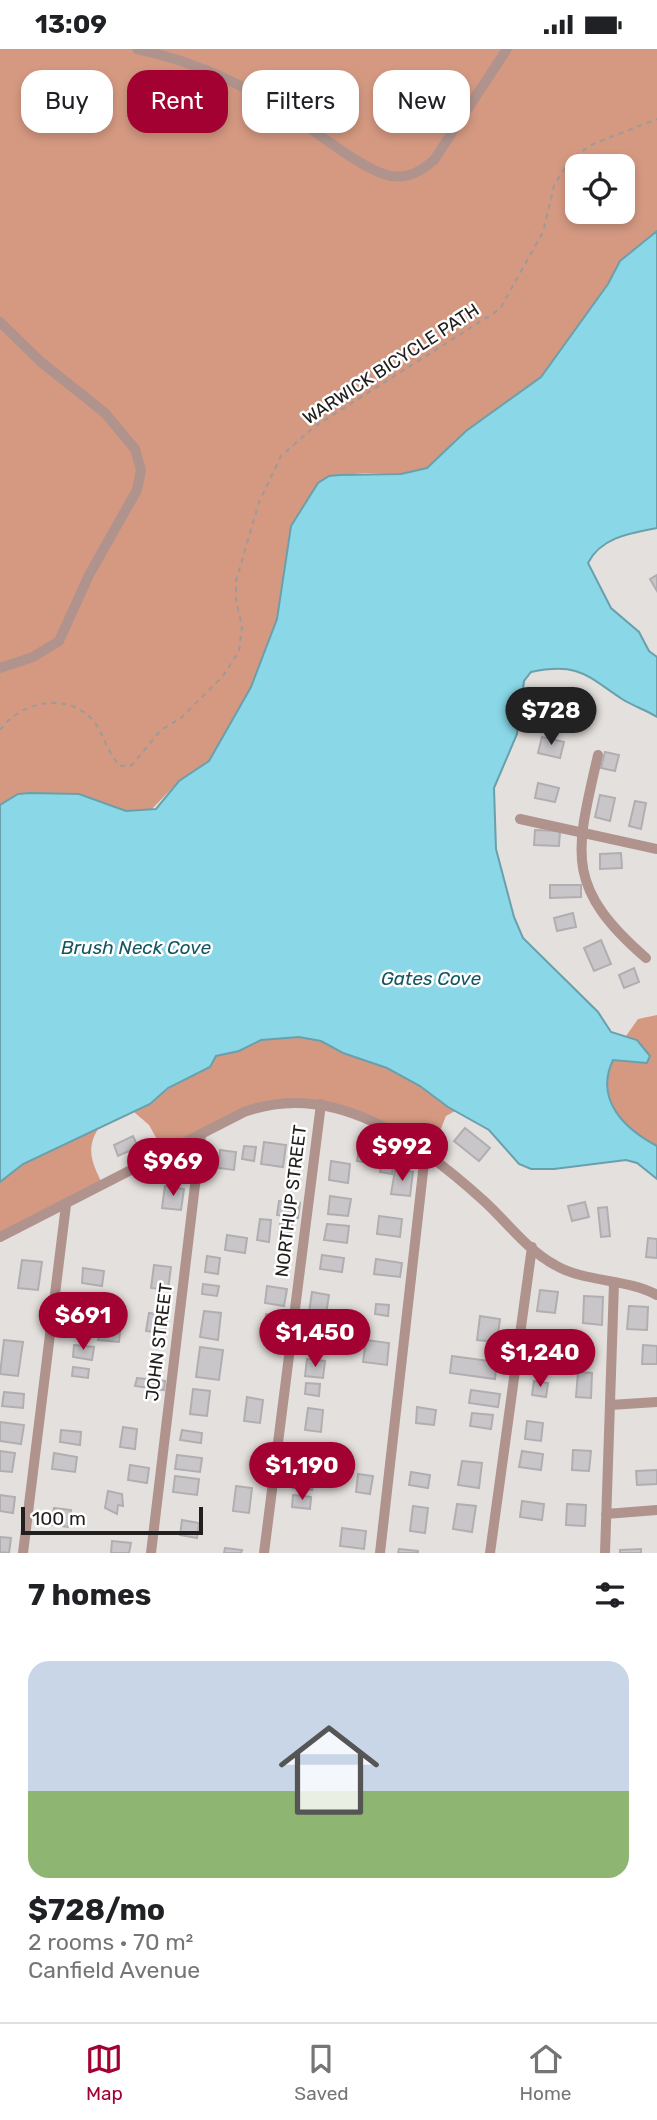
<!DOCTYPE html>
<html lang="en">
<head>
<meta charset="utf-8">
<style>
  :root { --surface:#fff; --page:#f6f6f6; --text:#202124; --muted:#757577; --line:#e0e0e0; --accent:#a20131 }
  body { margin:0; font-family:Rubik,sans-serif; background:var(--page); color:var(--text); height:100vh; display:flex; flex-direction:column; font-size:26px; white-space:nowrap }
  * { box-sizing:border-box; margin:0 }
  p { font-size:23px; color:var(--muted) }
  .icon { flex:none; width:38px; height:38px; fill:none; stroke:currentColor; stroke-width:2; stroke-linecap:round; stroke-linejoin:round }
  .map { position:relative; height:1504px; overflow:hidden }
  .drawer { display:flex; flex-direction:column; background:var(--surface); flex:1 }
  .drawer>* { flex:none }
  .banner { position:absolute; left:21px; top:21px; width:616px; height:63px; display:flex; gap:14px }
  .tools { position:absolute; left:565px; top:105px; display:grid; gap:14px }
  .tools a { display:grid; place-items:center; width:70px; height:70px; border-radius:14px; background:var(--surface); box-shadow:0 4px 10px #0003; font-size:35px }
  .scale { position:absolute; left:21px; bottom:18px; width:182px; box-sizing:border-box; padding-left:7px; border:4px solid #21201f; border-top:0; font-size:19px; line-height:24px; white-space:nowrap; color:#21201f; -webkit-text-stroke:5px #fff; paint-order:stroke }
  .price { position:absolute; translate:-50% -60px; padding:0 16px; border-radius:24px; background:var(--accent); color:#fff; font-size:23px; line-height:46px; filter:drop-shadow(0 2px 4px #0008) }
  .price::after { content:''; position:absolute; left:50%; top:42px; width:21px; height:16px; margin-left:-10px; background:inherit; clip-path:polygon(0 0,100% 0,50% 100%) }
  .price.active { background:#222; color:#fff }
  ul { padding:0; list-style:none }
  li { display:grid; align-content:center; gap:14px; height:371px; padding:0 28px }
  li span { display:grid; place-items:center; height:217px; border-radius:21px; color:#555 }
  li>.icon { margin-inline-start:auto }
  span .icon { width:126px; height:126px; fill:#fffc; stroke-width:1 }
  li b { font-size:30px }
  h2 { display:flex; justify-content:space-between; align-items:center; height:84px; padding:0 28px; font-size:30px }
  .tag { padding:0 24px; border-radius:21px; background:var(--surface); box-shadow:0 4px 10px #0003; font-size:24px; line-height:63px }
  .tag.active { background:var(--accent); color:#fff }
  .status { display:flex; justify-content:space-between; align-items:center; height:49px; padding:0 35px; background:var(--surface); direction:ltr }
  .status svg { height:19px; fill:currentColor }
  .tab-bar { display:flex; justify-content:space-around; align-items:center; height:98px; border-top:2px solid var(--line); background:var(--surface); font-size:19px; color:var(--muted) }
  .tab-bar a { display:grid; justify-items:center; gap:4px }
  .tab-bar .active { color:var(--accent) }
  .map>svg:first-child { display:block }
  .forest { fill:#d59982; fill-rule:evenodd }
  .water { fill:#89d7e7; stroke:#6aa0ab; stroke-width:2 }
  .building { fill:#c8c6c9; stroke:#b0aeb1; stroke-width:2 }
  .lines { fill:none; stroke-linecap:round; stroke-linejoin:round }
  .path { stroke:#9d9a99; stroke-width:2; stroke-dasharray:5 5; stroke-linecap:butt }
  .minor { stroke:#b0938d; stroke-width:10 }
  .labels { text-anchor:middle; stroke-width:5; stroke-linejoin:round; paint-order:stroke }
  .street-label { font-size:18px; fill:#21201f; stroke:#fff }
  .water-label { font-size:19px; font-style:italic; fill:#145762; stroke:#fff }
</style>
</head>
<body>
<div class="status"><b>13:09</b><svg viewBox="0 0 49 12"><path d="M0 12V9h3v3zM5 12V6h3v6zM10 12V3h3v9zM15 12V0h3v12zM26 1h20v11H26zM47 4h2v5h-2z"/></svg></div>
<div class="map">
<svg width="657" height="1504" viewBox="0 0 657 1504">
  <rect width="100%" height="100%" fill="#e4e0de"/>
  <path class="forest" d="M0,0h657v182l-37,30 -12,23 -67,93 -75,54 -39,37 -26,6 -36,-1 -36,3 -11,7 -27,43 -14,93 -26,68 -42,74 -30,20 -29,30h-24l-47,-17h-59l-20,11zM578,117h45v46h-45z
    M657,966v131c-33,-18 -62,-45 -44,-86l11,-1 13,-19 -11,-4 12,-17z
    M299,988l22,4 22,12 44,15 33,18 35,25 -9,5 -6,15 -15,21 -79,-43 -74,-6 -108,49 -15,-27 -15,-13 54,-36 12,-3 16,-17 23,-5 22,-11z
    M98,1080c-13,21 -5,36 5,56l-103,53v-56l23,-18z"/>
  <path class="water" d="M657,182v297c-26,5 -56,9 -69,35l23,45 28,24 10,19 8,6v60c-11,-7 -24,-11 -35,-18 -35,-23 -43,-37 -91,-27l-7,9 -7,53 -23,54 2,61 18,68 9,21 75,74 13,20 26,8 13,16 -3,7 -34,-3c-19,40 12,69 44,86v33l-20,-16 -11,-3 -72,9h-23l-12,-5 -30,-34 -41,-23 -28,-21 -33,-18 -44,-15 -22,-12 -22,-4 -38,3 -22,11 -23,5 -6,11 -42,21 -18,16 -127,60 -23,18v-377l18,-11 12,-1 49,1 47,17 30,-2 23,-28 30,-20 42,-74 26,-68 14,-93 27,-43 11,-7 11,-1 61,-1 26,-6 39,-37 75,-54 67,-93 12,-23z"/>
  <path class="building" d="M657,526v16l-7,-12z
    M542,688l22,5 -4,16 -22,-5z
    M605,703l14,3 -4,16 -14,-3z
    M538,734l21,5 -4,14 -20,-4z
    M600,746l15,3 -5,23 -15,-4z
    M635,752l11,2 -5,26 -12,-3z
    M535,781l25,1 -1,15 -25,-1z
    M621,804l1,15 -22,1v-15z
    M550,836h31v12l-31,1z
    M573,864l3,14 -19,4 -3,-13z
    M601,891l10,24 -17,7 -10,-23z
    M634,919l5,14 -15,6 -5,-13z
    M465,1079l25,20 -11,13 -25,-20z
    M133,1087l5,11 -20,9 -4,-11z
    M264,1093l22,3 -3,22 -22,-3z
    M360,1095l13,2 -3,17 -13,-2z
    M244,1097l12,1 -2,14 -12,-2z
    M384,1099l11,2 -3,24 -12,-2z
    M220,1101l16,2 -2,18 -16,-2z
    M331,1112l19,3 -2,19 -19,-3z
    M395,1121l18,2 -3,24 -19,-2z
    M165,1137l19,3 -3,21 -19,-2z
    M330,1147l21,3 -3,17 -20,-2z
    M279,1152l21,2 -2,15 -21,-3z
    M585,1153l4,15 -17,4 -4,-15z
    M607,1158l3,29 -9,1 -3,-29z
    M379,1167l23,3 -2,18 -23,-3z
    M260,1170l11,1 -2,22 -12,-2z
    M280,1175l12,1 -2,13 -12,-1z
    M327,1175l22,2 -2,17 -23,-3z
    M227,1186l20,3 -2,15 -20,-3z
    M648,1189l9,1v19l-11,-1z
    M322,1206l22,3 -2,14 -22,-3z
    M207,1207l13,2 -2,16 -13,-2z
    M376,1210l26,4 -2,14 -26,-3z
    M22,1211l20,2 -4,28 -20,-2z
    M154,1216l17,2 -3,23 -17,-2z
    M83,1219l21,3 -2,15 -20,-3z
    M203,1235l16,2 -2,10 -15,-2z
    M267,1237l20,3 -3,17 -19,-3z
    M540,1241l18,2 -3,21 -18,-2z
    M312,1243l17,3 -3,19 -17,-2z
    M584,1247l19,1 -1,28 -19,-2z
    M376,1255l13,1 -1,11 -13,-2z
    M629,1257l19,1 -1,23 -20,-1z
    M204,1262l17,2 -3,27 -18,-3z
    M149,1264l19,2 -3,19 -19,-3z
    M266,1265l17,2 -2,15 -17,-2z
    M311,1267l17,2 -2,13 -17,-2z
    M480,1267l20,3 -3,23 -20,-2z
    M101,1268l20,2 -2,23 -21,-2z
    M312,1285l19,2 -2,16 -19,-3z
    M4,1291l19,2 -5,34 -18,-2z
    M366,1291l23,3 -2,22 -24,-3z
    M74,1296l20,2 -2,13 -19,-3z
    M643,1296l14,1v18h-15z
    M200,1298l23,3 -4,30 -23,-3z
    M452,1307l45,6 -2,17 -45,-6z
    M307,1310l18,2 -2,17 -18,-2z
    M73,1318l16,2 -1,9 -16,-2z
    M578,1323l14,1 -1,25 -15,-1z
    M137,1329l28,3 -1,9 -29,-4z
    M534,1332l14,2 -2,14 -14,-2z
    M306,1334l14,1 -1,12 -14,-2z
    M193,1340l17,2 -3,25 -17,-2z
    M471,1341l29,4 -2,13 -29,-4z
    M4,1343l20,2 -1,14 -21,-2z
    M247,1348l16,3 -3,23 -16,-2z
    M417,1358l19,3 -2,15 -18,-2z
    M308,1359l15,2 -2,22 -16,-2z
    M472,1364l21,2 -2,14 -21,-3z
    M527,1372l16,2 -2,18 -16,-2z
    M0,1373l24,3 -3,19 -21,-3z
    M123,1378l14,2 -2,20 -15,-2z
    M61,1381l20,2 -1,13 -20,-3z
    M182,1381l20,3 -1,10 -21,-3z
    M294,1400l21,3 -2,14 -21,-3z
    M573,1401l18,1 -2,20 -17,-1z
    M0,1402l15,2 -3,19 -12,-1z
    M522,1402l21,3 -2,16 -22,-3z
    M54,1404l23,4 -2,15 -23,-3z
    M177,1406l25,3 -2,14 -25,-3z
    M462,1412l20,2 -3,25 -21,-3z
    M130,1416l19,3 -2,15 -19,-3z
    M657,1421v14l-20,1 -1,-14z
    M295,1422l19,2 -2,17 -19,-2z
    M411,1423l19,3 -2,13 -19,-3z
    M358,1425l15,2 -3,18 -14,-2z
    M175,1427l24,3 -2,16 -24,-3z
    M236,1437l16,2 -3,25 -16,-2z
    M108,1442l14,3 1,12 -5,-1 -1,9 -12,-6z
    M0,1446l15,2 -2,16 -13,-2z
    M293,1446l18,2 -1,12 -18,-2z
    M522,1452l22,3 -2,16 -22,-3z
    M457,1455l19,2 -4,26 -19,-3z
    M567,1455l19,1 -1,21 -19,-1z
    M413,1457l15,2 -3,25 -15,-2z
    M54,1459l17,2 -3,17 -17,-2z
    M182,1471l17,3 -2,15 -17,-3z
    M342,1479l24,3 -2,18 -24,-3z
    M0,1488l11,1 -2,15 -9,-1z
    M112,1492l19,2 -2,10h-18z
    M225,1499l17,2 -1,3h-17z
    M399,1500l19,2v2h-20z
    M641,1500v4h-21v-3z"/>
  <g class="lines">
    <path class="path" d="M0,681c21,-30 71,-39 95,-7 10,14 12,29 25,43l12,-1 29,-35 20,-12 42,-42 16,-25 3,-25 -6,-26v-19l23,-79 22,-46 33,-29 186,-118 43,-77 11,-46 16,-27 23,-15 64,-25"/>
    <path class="minor" d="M137,0c56,12 105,34 153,65 25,17 74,57 101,62 18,3 30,-5 43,-16l73,-111
      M0,273l41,40 64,51 30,36 6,21 -4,20 -48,85 -30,66 -26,16 -33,11
      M598,706c-22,97 -35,131 48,203
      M520,770l137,30
      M0,1188l244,-125c91,-33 175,30 240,89 23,21 43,49 71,64 31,18 71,13 102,30
      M610,1356l47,-3
      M606,1465l51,-4
      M23,1504l43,-348
      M151,1504l50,-418
      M264,1504l57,-449
      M380,1504l45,-399
      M490,1504l42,-306
      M605,1504l9,-270"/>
  </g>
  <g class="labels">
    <g class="street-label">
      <text transform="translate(391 315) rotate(-33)" y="6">WARWICK BICYCLE PATH</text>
      <text transform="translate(291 1152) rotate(-83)" y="6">NORTHUP STREET</text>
      <text transform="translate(159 1293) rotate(-83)" y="6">JOHN STREET</text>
    </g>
    <g class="water-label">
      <text x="136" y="905">Brush Neck Cove</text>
      <text x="431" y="936">Gates Cove</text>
    </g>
  </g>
</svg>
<div class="tools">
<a><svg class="icon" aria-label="locate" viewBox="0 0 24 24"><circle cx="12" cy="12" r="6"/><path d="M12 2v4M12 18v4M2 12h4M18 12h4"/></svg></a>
</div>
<div class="scale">100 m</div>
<b class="price active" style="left:551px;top:698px">$728</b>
<b class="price" style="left:402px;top:1134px">$992</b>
<b class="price" style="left:173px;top:1149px">$969</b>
<b class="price" style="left:83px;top:1303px">$691</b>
<b class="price" style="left:315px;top:1320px">$1,450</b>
<b class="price" style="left:540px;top:1340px">$1,240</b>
<b class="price" style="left:302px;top:1453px">$1,190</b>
<div class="banner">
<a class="tag">Buy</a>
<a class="tag active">Rent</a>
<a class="tag">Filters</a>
<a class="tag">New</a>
</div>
</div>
<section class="drawer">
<h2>7 homes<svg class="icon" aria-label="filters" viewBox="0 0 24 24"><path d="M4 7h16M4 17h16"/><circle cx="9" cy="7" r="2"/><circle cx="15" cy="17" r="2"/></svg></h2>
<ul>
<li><span style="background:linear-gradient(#c9d6e8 60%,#8fb573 0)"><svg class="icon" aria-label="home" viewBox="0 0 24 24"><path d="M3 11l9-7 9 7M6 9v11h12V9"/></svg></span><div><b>$728/mo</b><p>2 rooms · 70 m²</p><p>Canfield Avenue</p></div></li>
</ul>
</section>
<nav class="tab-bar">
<a class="active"><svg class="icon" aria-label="map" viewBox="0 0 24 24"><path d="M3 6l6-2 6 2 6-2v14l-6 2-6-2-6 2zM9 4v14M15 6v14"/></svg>Map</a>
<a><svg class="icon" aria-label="saved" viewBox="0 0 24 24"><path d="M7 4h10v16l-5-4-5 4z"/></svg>Saved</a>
<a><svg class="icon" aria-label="home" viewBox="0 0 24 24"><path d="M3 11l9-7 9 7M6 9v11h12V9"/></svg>Home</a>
</nav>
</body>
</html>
